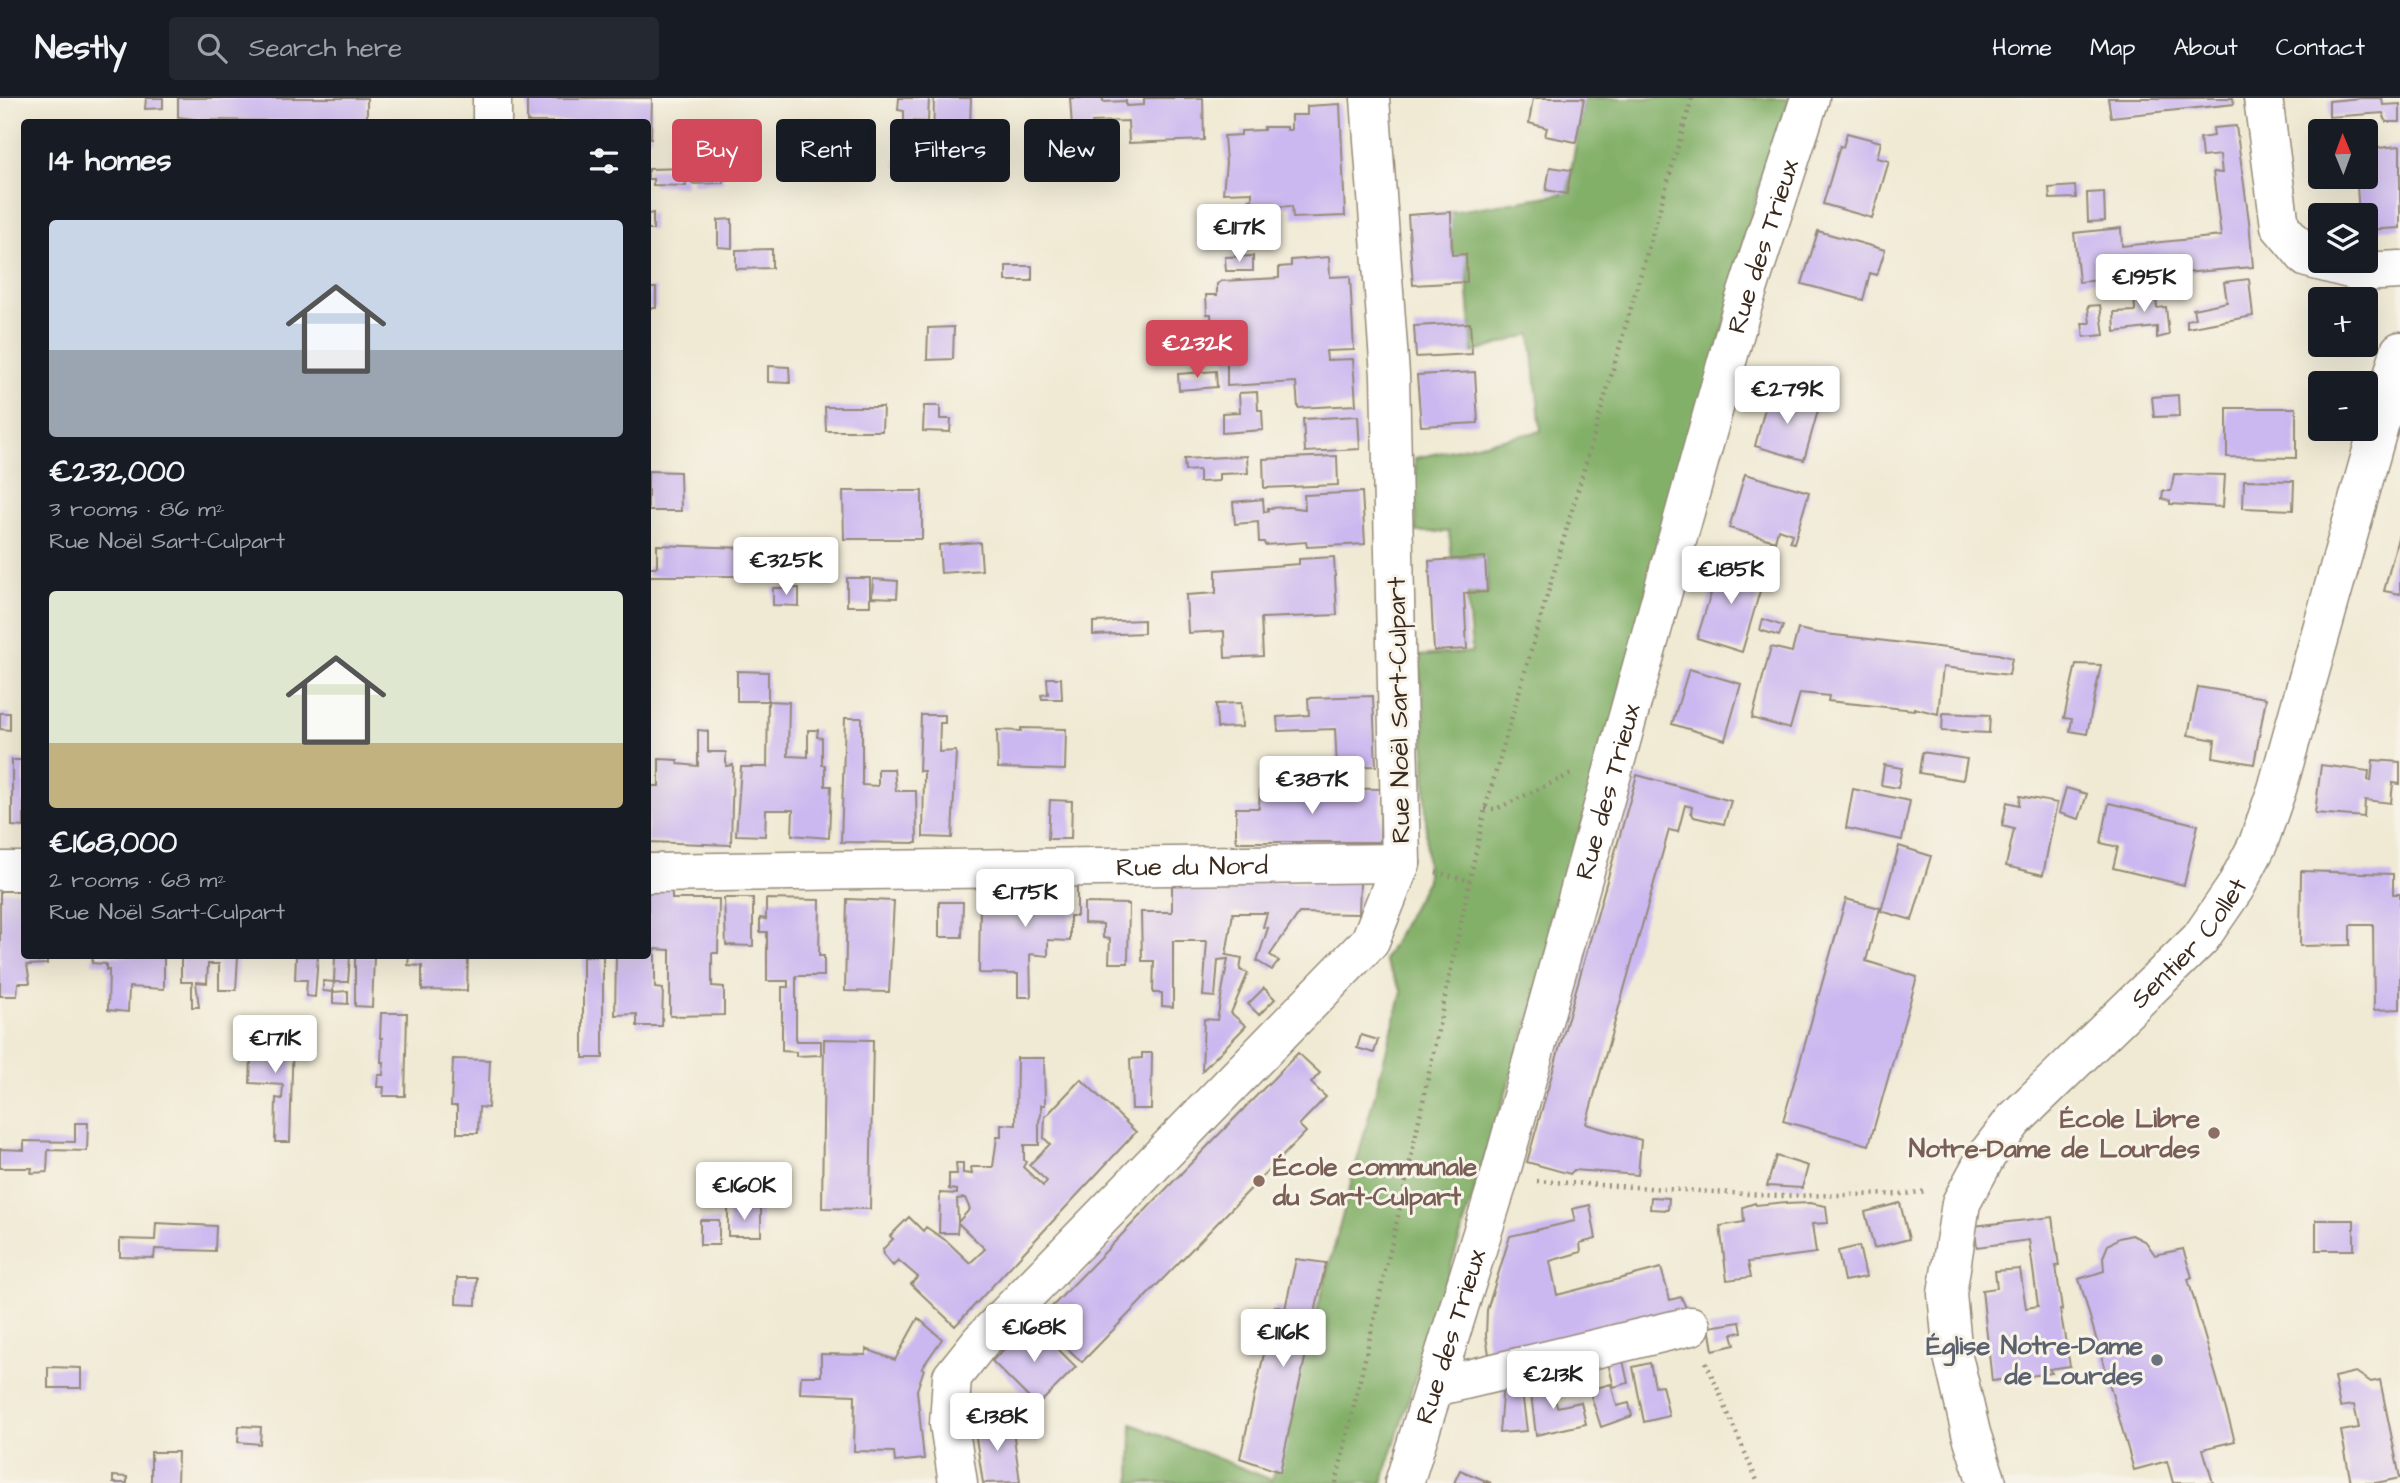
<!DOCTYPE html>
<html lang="en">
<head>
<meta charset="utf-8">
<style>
  :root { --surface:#171b24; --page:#242831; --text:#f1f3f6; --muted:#9ea1a6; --line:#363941; --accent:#d1495b }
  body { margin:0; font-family:"Architects Daughter",sans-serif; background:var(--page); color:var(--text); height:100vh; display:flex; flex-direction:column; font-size:26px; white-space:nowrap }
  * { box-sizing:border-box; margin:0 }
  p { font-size:23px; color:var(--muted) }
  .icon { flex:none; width:38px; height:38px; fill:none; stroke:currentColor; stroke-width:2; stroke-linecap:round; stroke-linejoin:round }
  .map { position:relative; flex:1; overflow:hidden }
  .sheet { position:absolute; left:21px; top:21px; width:630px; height:840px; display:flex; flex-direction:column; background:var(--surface); border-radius:7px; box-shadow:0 7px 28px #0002 }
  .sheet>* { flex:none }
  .top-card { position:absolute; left:672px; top:21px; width:665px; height:63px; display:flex; gap:14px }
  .needle { width:46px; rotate:359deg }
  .controls { position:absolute; left:2308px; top:21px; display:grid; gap:14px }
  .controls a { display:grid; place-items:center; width:70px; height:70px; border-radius:7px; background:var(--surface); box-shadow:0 7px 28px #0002; font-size:35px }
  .price { position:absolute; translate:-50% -60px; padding:0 16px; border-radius:7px; background:#fff; color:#222; font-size:23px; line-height:46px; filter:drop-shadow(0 2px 4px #0008) }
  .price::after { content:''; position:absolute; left:50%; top:42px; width:21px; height:16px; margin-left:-10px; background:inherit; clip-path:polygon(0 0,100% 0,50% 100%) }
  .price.on { background:var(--accent); color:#fff }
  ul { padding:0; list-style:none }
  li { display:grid; align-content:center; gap:14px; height:371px; padding:0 28px }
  li span { display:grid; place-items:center; height:217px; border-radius:7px; color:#555 }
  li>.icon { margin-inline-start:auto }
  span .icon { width:126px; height:126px; fill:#fffc; stroke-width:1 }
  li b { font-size:30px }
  h2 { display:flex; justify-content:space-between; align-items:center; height:84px; padding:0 28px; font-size:30px }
  .chip { padding:0 24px; border-radius:7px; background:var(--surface); box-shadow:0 7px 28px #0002; font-size:24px; line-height:63px }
  .chip.on { background:var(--accent); color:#fff }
  header { display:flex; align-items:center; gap:42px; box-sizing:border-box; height:98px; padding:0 35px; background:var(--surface); border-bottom:2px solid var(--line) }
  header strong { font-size:33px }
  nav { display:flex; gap:38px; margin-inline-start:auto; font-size:24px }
  .search { width:490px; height:63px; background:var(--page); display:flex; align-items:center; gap:18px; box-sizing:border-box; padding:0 24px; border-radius:7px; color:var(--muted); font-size:26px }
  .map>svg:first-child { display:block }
  .forest { fill:#83b069; stroke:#5f6d44; stroke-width:2 }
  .building { fill:#ccb8f0; fill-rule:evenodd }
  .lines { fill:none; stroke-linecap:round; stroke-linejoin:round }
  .street-casing { stroke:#968a79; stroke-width:41 }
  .path { stroke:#968a79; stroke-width:4.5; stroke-dasharray:2 5; stroke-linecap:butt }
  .street { stroke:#fff; stroke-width:38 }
  .education-dot { fill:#8d6e63; stroke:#f7f3e8; stroke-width:2.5 }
  .worship-dot { fill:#6b7280; stroke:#f7f3e8; stroke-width:2.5 }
  .labels { text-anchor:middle; stroke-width:6; stroke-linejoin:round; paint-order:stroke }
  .street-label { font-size:26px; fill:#3b2a1e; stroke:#f7f3e8 }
  .education-label { font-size:26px; font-weight:bold; fill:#785e54; stroke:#f7f3e8; text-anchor:end }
  .worship-label { font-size:26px; font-weight:bold; fill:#5b616d; stroke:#f7f3e8; text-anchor:end }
</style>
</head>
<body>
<header>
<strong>Nestly</strong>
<div class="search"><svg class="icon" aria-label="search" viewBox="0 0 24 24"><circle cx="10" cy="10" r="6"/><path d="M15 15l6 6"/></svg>Search here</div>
<nav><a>Home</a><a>Map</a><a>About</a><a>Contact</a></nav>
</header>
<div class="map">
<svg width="2400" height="1385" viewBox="0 0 2400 1385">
  <rect width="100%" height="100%" fill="#f7f3e8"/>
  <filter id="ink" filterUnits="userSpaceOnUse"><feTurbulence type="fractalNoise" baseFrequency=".0143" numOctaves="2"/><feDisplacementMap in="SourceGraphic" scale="14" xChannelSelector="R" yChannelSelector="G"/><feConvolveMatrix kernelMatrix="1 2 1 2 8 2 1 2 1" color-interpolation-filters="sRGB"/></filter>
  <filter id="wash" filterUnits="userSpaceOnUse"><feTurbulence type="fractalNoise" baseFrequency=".00686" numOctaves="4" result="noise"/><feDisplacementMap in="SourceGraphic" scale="28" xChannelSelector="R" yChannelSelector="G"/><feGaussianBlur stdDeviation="1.57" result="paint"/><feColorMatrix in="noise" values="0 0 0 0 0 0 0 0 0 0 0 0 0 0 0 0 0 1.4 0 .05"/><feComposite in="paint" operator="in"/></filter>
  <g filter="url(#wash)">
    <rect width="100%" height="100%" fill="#f0ead4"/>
    <path class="forest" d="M1584,0h206l-26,67 -124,504 -258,814h-251l1,-59 140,56 130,-488 -18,-32 43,-80 -3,-176 -7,-48 55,-4 -5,-57 21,-2 -3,-36 -33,1 -3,-26h-33l-1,-74 126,-27 -10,-97 -58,19 -8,-98h-12l-3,-43 117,-19z"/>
    <g id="blocks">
      <path class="building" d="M146,0h17v10l-18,1z
        M178,0h189v24l-165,-2 -24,-3z
        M527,0h125l-1,40h-3v-16h-121z
        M899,0h30l-1,24 -24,-1v-10l-6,-1z
        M934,0h37l-1,29h-18l-1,24 -18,-1z
        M1070,0h33v4l23,-1v5l18,-1v-7h59l1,42 -75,3 -1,-22 -36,1 2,17 -21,2z
        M1533,0h51l-8,44 -31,-6 2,-8 -18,-5z
        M2108,0h125l1,6 -123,13z
        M2361,0h21l1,7 17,-1v18h-14l-3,-9 -54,4v-16z
        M1340,6l5,112 -52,2 -1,-12 -45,2v-8h5v-8l-29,1 3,-30 -2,-27 17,-1v-4l23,-1v-3h23v3h4v-15h16v-9z
        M2236,28l13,95 4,46 -174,15 -5,-49 47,-5 1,18 99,-10 -8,-64 9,1 -2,-18 -18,2 -2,-19 14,-2 -1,-8z
        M905,29l23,1 -2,43 -31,-5 7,-27 3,1z
        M1847,35l34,9 -4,16 12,3 -17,57 -49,-14 17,-58 3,1z
        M2400,48v82l-34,2v-15h-7l-2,-29 16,-1 -2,-22h-5v-14z
        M975,56l1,20h-29l-1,-19z
        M1550,69l21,3 -4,24 -21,-4z
        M689,70v7h-7v2h4v9l-33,-1v-6h-5v-10z
        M692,70h31v15l-31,1z
        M2075,88l1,12 -26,1 -1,-11z
        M2104,94l1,29 -17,1 -1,-29z
        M1451,114l1,43 14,-1 1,28 -54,3 -5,-70z
        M653,115v17h-5v-16z
        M732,121v29l-14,-1v-27z
        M1818,133l67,19 -8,25 -7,-2 -7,27 -61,-16z
        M772,151v19l-36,1v-19z
        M1253,158v15h-27l-1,-14z
        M1329,159l1,20 20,-1 4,74 -28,1 1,9 26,-1 3,46 -58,3 -2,-26 -69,4v-57l-15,1 -1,-16h-4l-1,-19h11v-11l5,-3 57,-3v-11l12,-1v-6z
        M1006,168h26v15h-26z
        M2249,181l4,37 -66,12v-8l8,-2 -2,-9 34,-7 -3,-20z
        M2155,189l2,21 9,-1 3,28 -12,3v-11l-42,5 -1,-20 21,-1 -1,-22z
        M648,190h8v20h-8z
        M2100,207l4,30 -20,2 -2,-14h8l-2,-17z
        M1470,225l2,31 -56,3 -2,-31z
        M954,229l-1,32 -26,1 1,-32z
        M768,268l21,1 1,16 -22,-1z
        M1216,273l1,16 -38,3 -1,-16z
        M1475,274l3,51 -57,3 -4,-51z
        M1257,294l1,18h4l1,20 -41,3v-20l18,-1 -1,-19z
        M1769,295l50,14 -15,53 -49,-14z
        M2178,297l1,21 -25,1 -2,-20z
        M924,308h16v13h11l-1,13 -27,-1z
        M825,309h58l-1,24h-56z
        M2227,310h69v50l-69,-1z
        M1358,318l2,33 -55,3 -2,-33z
        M1247,358l1,17 -29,1v7l-20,1v-12l-14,1 -1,-12z
        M1337,358l1,29 -74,3 -1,-29z
        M648,373l32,1 1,39h-33z
        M1745,376l64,18 -15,51 -4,-1 2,-8 -14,-5 -3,12 -46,-13z
        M2174,376l51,1 -2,32 -53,-3v-3l-8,-2 1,-8h8z
        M2244,382l50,1 -1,29 -50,-2z
        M843,393h79v48h-78z
        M1362,394l3,52 -58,3 -1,-5 -41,3 -1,-3h-5l-1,-20 -23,2 -2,-22 30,-3 1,13 4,-1v-3l20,-1 17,2 -1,-14z
        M2399,436h1v60l-16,-3z
        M980,444l2,28 -41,3 -2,-28z
        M657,447l88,3v28h-97v-9h9z
        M1334,459l3,58 -76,3 2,38 -38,2 -1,-27 -36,2 -2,-38 30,-2v-23l83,-6v-5z
        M1485,459l2,35 -23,1 3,56 -33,2 -5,-90z
        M1721,463l44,13 -23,78 -45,-14z
        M847,480h23v28h-23z
        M873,481l25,2 -1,17 -25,-1z
        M773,490h26v18l-26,-1z
        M1763,521l20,7 -4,10 -19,-6z
        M1144,522v13l-51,2v-13z
        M1798,531l19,4 181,21 14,4 -3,17 -66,-8 -5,47 -24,-6v2l-86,-9 1,-5 -29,-3 -10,36 -38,-11 19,-71 21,5z
        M2076,566l25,1 -14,69 -17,-3 2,-12 -8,-1z
        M1689,571l52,15 -16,56 -53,-16z
        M737,573l31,1v29h-31z
        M1047,580h14l1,21h-20l-1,-4 7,-1z
        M2198,589l68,11 -12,66 -41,-7 2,-17 -27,-5z
        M1373,598l3,70 -39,1 -2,-38 -57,2 -1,-14 32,-2 -1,-17z
        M768,603l21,1 -1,54 20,1v-27h10l-1,7 5,1v27h3v21h6l-2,52 -37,-3 1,-25h-27l-1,26 -29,-1 5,-68h26z
        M1241,605l1,24 -25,1 -1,-24z
        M0,615h10v17l-10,-1z
        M1943,615l47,2 -1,18 -47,-2z
        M921,617h24v8h-5l-1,29 17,-1 -4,87 -29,-1 1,-66h-5z
        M845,620h17v67l16,1v-17h16l2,22h20l1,52 -76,-1z
        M1021,630l45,1 -1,41 -67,-2 -1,-38 24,1z
        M698,632l10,1v21h18v14l7,-1 -2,80 -83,-3v-56h11v-27l19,1v4l20,2z
        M1922,654l45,7 -4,21 -44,-7z
        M12,662h12v67l-12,-1z
        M2373,662l27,2v22l-7,-1 -2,20 -26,-3 -1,17 -49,-4 6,-48 48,6 -1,9 3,1z
        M1884,667l18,3 -4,20 -17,-3z
        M1637,677l94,26 -7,23 -30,-7 -3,-5 1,-5 -7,-2 -7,27 -9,-2 -83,294 55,16 -3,35 -64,-5 -4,4 -43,-12z
        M1315,690l66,1 -1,53h-144v-34h23l1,-19z
        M2066,690l21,6 -8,25 -20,-6z
        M1853,691l57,12 -8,39 -56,-12z
        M2020,698l37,7 -14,72 -37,-9 8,-37 -12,-3 5,-24 12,3z
        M1050,702l22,1 -1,38h-23z
        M2109,705l89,22 -14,60 -71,-17 5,-21 -17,-4z
        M1899,748l32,10 -19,64 -31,-9z
        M2301,773l92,3v20h7v115l-26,1 -1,-85h-23v20l-50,1z
        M1018,783l59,4v31h-7v25l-22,-1v16l-18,-2 1,43h-13v-23l-39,-1 1,-70 38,1z
        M1172,783l188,2 -1,31 -60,-1 -29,42 9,6 -7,9 -15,-9 11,-33 -5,-1 4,-14h-34l-7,42 16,3 -2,12 8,3 -17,40 15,13 -44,45 2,-52 13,1 11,-61 -10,1 -3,37 -12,-1 4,-55h-34v66l-11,-1v-13h-9l1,-32h-12l-1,-49h31z
        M648,788l24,1v12h47l-1,54h-6v33l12,1v28l-54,1v-66l-15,-1v39l8,1 -1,37h-25v-12l-22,1 1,-59h32z
        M0,793h24v65h23v8l-20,1 3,18h-12l-1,13h-17z
        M724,800h29v48l-27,-1z
        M766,801l54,1 -1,56h5v20h-28v65h25v14l-25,1v-4l-14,-1v-64h6v-6h-21v-49h-7v-14l6,1z
        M847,801l47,2 -5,91 -44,-1z
        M1846,801l34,9 -14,53 51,16 -48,168 -86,-24z
        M939,804h24l-1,35h-23z
        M1084,805l45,1 -1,59h-19l1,-24 -7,-1v-14l-19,-1z
        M93,858h71v33l-35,-2 -1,25 -20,-2 1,-40h-3v-6l-14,-1z
        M195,858h43l-2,34h-17v-26h-11l-1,19 -11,-1 3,25h-7v-25h-11v-25z
        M296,858h22l-3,41 -9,-1 1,-16h-12z
        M335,858h15l-2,26h-14z
        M355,858l19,1 -2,50 -17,-1z
        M409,858h59l-1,35 -45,-1v-24l-14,-1z
        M583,858h20v102h-20z
        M323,883l11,1 -1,8v2l15,-1v13l-15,-1v-11l-10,-1z
        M1264,890l11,11 -16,16 -11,-11z
        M381,915h26l-2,83h-22l1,-9h-7l1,-12h5l1,-13h-3l1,-24h-2z
        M252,935l41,3 -3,106h-15l1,-44 6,1 1,-14 -33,-2z
        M1361,937l17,5 -4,13 -17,-5z
        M824,941l49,1 -3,169 -48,-1z
        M1142,955h10l-1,56h-19l-2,-50 12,-1z
        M1298,955l22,20 -9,10 15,14 -27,28 7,7 -224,230 -44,-41z
        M1017,960h27l1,47h-4v10l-2,6v24h-15v15l2,2 -3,5 20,19 4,-5 -18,-16 21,-21 -6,-6 1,-21 36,-38 55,53 -181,194 -44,-42 7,-7 -20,-17 -5,6 -9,-11 -1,-6 10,-10 -3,-3 19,-19 14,14 3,-4 22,15 22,21 15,-14 -27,-26 -1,10h-18l1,-40 17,1v-4l-8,-1v-15h8l-1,-11h7v10l9,1 -1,-7h22l4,-30h4v-13l15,1zM965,1100l5,11 -12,13 -1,-23z
        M453,961l37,1 -2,48 -9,-1 -1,26h-21v-27h-6z
        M75,1025h13l-1,28 -39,-1 -1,22 -16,1 1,-5h-32v-19l24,1v-9l51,1z
        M1776,1058l32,10 -6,22 -35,-2z
        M1651,1099l18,1 -1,12 -18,-1z
        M1786,1104v2l24,-1 16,3 2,17 -16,1 4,29 -68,9 3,15 -24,3 -7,-54 24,-4 -1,-15 12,-4 1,2z
        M1900,1105l9,36 -35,9 -9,-36z
        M1590,1107l6,34 -16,4 1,9 -31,9 7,34 104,-27 9,32 11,-3 10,21 -200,49 -5,-31 1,-26 23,-74 65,-15 -3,-12z
        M728,1110h33v28h-33z
        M2052,1119l7,49h-3l6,44h-2l10,56 -21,3 3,4 -60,8 -10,-91 15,-2 -2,-17 25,-2 6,39 12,-2 -9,-66 -52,7 -3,-21z
        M700,1122h19v25h-19z
        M2316,1122h38v30h-38z
        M156,1125l60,3 -1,25 -60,-2 -1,9 -34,-1v-18l35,1z
        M2132,1137l14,7 9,13 28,-6 9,28 -4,2 47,162 -32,8 10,34h-40l-6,-22 -33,9 -55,-191 25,-8 -1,-14 5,-12 11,-7z
        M1859,1148l7,31 -22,4 -6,-30z
        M1296,1161l30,4 -46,209 -40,-14 35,-152 10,3z
        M457,1180h20l-1,27 -20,-1z
        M918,1220l24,21 -20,29 2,1 -7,21 7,69 -29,3 -1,-10 -40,-1 1,-56 -55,-2 1,-17h20v-22l45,1v-6l29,11z
        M1031,1224l45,45 -39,39 -45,-45z
        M1740,1224l2,10 -10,2 3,11 -22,5 -4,-23z
        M1621,1253l7,32 -14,4 -8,-32z
        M1650,1265l5,23 7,-1 7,31 -25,6 -11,-55z
        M48,1269l33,1v20h-33z
        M2356,1274l15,10 9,-2 20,98 -24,5h-25l-10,-52 18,-3 -5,-23 -14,2 -6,-30z
        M1551,1284l6,25 24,-5 5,22 -50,11 -6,-49z
        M1503,1286h18l6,47 -28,2z
        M1611,1286l6,22 12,-3 3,13 -31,11 -12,-37z
        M1012,1324l8,60 -37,1 -9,-58z
        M239,1328l22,1 -1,17 -22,-2z
        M151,1354h27l-1,31h-26z
        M1460,1372l31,13h-37z
        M113,1378l14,1v6h-14z"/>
    </g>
  </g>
  <g filter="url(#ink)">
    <use href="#blocks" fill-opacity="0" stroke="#968a79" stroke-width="2"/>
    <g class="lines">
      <g class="street-casing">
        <g id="street">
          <path d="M2263,0l17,128 27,32 54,14 39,-2"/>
          <path d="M492,24v-24"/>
          <path d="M0,773h24"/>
          <path id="s1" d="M648,775l753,-10"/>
          <path d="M1435,1289l256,-61"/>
          <path d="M958,1385l-9,-59 3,-47 28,-35 390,-401 31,-78 -11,-488 -20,-277"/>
          <path id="s2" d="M1404,1385l95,-304 242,-868 69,-213"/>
          <path id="s3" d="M1987,1385l-16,-50 -18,-77 -6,-62 14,-91 26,-48 27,-35 186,-181 35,-51 23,-44 19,-55 123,-438"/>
        </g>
      </g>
      <path class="path" d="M1485,711h11l77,-36
        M1436,774l34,9
        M1537,1083l242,15 126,-2 22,-3
        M1706,1264l52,121
        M1336,1385l67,-288 82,-386 207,-711"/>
      <use href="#street" class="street"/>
    </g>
  </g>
  <g class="education-dot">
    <circle cx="2214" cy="1035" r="7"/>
    <circle cx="1259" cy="1083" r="7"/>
  </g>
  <circle class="worship-dot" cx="2157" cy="1262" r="7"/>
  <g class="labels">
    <g class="street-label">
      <text dy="9" stroke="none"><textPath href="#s2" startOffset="1288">Rue des Trieux</textPath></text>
      <text transform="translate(1398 612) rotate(-91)" y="9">Rue Noël Sart-Culpart</text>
      <text dy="9" stroke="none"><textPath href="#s2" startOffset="721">Rue des Trieux</textPath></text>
      <text dy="9" stroke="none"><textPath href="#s1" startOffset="544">Rue du Nord</textPath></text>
      <text dy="9" stroke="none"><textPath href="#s3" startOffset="634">Sentier Collet</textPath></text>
      <text dy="9" stroke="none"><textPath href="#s2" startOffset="154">Rue des Trieux</textPath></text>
    </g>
    <g class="education-label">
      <text x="2200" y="1029">École Libre<tspan x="2200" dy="30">Notre-Dame de Lourdes</tspan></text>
      <text x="1273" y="1077" text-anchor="start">École communale<tspan x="1273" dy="30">du Sart-Culpart</tspan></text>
    </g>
    <g class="worship-label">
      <text x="2143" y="1256">Église Notre-Dame<tspan x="2143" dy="30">de Lourdes</tspan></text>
    </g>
  </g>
</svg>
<div class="controls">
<a><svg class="needle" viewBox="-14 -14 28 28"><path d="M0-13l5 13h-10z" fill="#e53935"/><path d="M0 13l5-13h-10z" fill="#9ea1a6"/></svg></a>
<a><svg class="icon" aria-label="layers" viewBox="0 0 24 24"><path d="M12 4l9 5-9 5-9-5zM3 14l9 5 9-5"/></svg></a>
<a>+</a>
<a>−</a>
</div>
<b class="price" style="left:1239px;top:166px">€117K</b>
<b class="price" style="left:2144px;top:216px">€195K</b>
<b class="price on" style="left:1197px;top:282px">€232K</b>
<b class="price" style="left:1787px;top:328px">€279K</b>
<b class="price" style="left:786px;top:499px">€325K</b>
<b class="price" style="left:1731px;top:508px">€185K</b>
<b class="price" style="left:1312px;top:718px">€387K</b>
<b class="price" style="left:1025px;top:831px">€175K</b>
<b class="price" style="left:275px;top:977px">€171K</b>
<b class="price" style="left:744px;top:1124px">€160K</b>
<b class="price" style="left:1034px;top:1266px">€168K</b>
<b class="price" style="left:1283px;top:1271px">€116K</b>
<b class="price" style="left:1553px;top:1313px">€213K</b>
<b class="price" style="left:997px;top:1355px">€138K</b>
<div class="top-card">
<a class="chip on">Buy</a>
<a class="chip">Rent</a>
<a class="chip">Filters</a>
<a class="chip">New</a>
</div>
<section class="sheet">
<h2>14 homes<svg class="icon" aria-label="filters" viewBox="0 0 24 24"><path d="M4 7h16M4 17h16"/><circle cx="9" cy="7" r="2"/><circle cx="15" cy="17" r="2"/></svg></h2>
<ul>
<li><span style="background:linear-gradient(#c9d6e8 60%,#9aa5b1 0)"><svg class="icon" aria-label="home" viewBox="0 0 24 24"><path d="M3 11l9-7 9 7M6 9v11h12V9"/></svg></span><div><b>€232,000</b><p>3 rooms · 86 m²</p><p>Rue Noël Sart-Culpart</p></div></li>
<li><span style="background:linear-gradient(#dfe7d0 70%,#c2b280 0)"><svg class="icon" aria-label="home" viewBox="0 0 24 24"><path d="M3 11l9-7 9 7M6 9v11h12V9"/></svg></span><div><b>€168,000</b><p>2 rooms · 68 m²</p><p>Rue Noël Sart-Culpart</p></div></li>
</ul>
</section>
</div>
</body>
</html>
